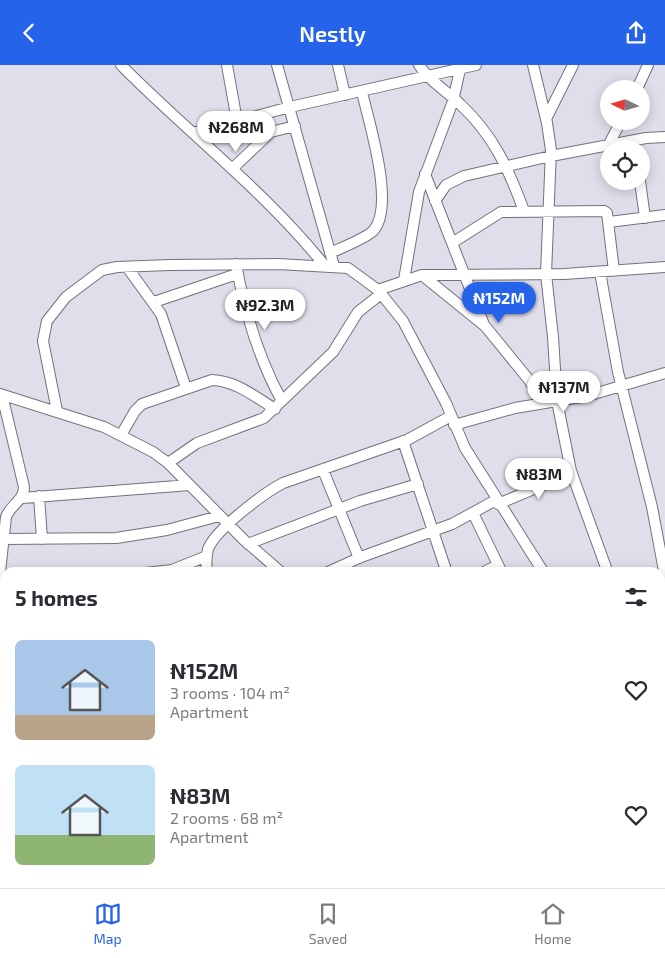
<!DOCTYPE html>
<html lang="en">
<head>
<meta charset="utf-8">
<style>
  :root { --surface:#fff; --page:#f2f2f3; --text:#2b2b33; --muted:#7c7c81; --line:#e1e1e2; --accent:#2563eb }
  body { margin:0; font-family:"Exo 2",sans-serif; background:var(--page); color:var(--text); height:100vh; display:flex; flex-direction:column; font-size:19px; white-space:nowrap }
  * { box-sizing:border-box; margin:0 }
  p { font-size:16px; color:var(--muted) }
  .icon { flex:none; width:28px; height:28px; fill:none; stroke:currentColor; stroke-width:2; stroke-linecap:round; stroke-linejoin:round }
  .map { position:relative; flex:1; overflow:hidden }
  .details { position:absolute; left:0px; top:502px; width:665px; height:321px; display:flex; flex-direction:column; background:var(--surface); border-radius:15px 15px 0 0; box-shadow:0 2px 12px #0003 }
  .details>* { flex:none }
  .needle { width:32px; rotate:275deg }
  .fabs { position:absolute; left:600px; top:15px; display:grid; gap:10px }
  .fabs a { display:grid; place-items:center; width:50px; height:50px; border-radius:50%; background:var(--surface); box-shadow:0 2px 12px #0003; font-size:25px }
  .price { position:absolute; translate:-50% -42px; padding:0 11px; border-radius:18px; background:#fff; color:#222; font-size:16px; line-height:32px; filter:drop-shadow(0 1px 2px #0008) }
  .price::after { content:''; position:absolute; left:50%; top:30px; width:15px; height:11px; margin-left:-8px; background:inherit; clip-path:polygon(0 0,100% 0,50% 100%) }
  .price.current { background:var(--accent); color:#fff }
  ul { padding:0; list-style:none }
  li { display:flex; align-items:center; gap:15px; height:125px; padding:0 15px }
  li span { display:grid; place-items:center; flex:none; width:140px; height:100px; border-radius:8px; color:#555 }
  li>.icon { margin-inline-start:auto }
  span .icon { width:60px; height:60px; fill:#fffc; stroke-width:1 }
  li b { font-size:21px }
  h2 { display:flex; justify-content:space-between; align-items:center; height:60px; padding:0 15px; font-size:21px }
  header { display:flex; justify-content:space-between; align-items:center; height:65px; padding:0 15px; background:var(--accent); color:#fff; font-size:22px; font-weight:600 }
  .tab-bar { display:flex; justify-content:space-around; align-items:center; height:70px; border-top:1px solid var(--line); background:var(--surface); font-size:14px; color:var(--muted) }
  .tab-bar a { display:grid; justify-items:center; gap:2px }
  .tab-bar .current { color:var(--accent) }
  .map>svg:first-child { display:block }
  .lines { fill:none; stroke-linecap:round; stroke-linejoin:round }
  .street-casing { stroke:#73717c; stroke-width:12 }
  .secondary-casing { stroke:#73717c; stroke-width:16 }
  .highway-casing { stroke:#73717c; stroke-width:20 }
  .street { stroke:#fff; stroke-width:10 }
  .secondary { stroke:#fff; stroke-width:14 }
  .highway { stroke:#fff; stroke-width:18 }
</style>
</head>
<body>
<header><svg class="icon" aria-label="back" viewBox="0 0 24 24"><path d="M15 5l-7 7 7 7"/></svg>Nestly<svg class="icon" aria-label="share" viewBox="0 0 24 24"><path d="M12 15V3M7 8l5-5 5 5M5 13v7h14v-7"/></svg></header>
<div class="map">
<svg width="665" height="823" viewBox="0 0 665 823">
  <rect width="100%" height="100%" fill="#e0deea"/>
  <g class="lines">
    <g class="street-casing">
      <path id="street" d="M121,0c67,68 144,126 204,201
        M227,0l10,56
        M277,0l57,201
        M338,0l7,30
        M419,0c11,17 28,26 42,40 33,31 48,65 63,106
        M533,0l14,58 4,27 -5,124 7,63 4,64 14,70 37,102
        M637,24l11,-24
        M546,54l27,-54
        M193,68l97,-26 186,-42
        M608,81l13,-25
        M233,103l38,-36 24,-6
        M425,109l58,148
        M640,116l5,37
        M435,136l11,-16 18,-9 87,-20 95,-18 19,-1
        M609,157l56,-7
        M452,178l49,-31 103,-1 3,2 7,58
        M330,188c11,-5 37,-15 44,-23 21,-26 -5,-107 -12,-138
        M236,199c9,49 22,94 46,137
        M127,202l34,47 25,74
        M600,207l18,100 34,135 13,69
        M422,210l63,51 44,54 14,23
        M404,215l15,-88 34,-91 8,-36
        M378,225l44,-15 142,-1 101,-7
        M154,237l83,-28
        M0,329l104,33 49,25 15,11 76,77 38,33
        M57,346l-14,-70 4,-20 19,-24 36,-27 15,-3 53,-2 108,-1 70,4 30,22 25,31 43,82 19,45 79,125
        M454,360l61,-17 72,-12 78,-23
        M121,370l14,-24 7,-7 70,-24c24,1 42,16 63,29
        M403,376l44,132
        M168,398l29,-20 67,-25 69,-66 25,-40 23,-18
        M323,405l36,88
        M39,431l3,43
        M22,433l168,-13
        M498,439l74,-31
        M473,448l29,60
        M4,474l112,-1 51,-8 52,-14
        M248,479l112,-43 58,-17
        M0,507l6,-55c4,-12 18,-16 18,-30l-22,-92
        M145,508l27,-3 35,-14
        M207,508c-1,-8 -1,-16 1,-24 8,-20 56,-56 75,-66l124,-43 44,-24
        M326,508l35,-16 91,-33 44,-24
        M482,508l16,-8
        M0,516h5
        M660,524l5,-1
        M0,571l5,-3
        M0,611l5,-2
        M660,631l5,9
        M0,667l5,52
        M660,725l5,-3
        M0,739h5
        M0,814l6,9
        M102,819l3,4
        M143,819l1,4
        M358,819l1,4
        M573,819l1,4
        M34,823l10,-4
        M272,823v-4
        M539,823l7,-4"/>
    </g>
    <g class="secondary-casing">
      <path id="secondary" d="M652,819l1,4"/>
    </g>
    <g class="highway-casing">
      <path id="highway" d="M660,666l5,-5
        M434,823l6,-4
        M452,823l6,-4"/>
    </g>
    <use href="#street" class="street"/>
    <use href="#secondary" class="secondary"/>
    <use href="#highway" class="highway"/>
  </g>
</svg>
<div class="fabs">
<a><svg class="needle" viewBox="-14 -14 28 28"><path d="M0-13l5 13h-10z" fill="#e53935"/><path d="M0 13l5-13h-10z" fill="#7c7c81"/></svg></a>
<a><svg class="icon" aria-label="locate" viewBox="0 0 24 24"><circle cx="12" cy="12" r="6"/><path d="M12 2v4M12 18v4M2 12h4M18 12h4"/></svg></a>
</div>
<b class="price" style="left:236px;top:88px">₦268M</b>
<b class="price current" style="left:499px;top:259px">₦152M</b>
<b class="price" style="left:265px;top:266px">₦92.3M</b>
<b class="price" style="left:564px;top:348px">₦137M</b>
<b class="price" style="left:539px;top:435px">₦83M</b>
<section class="details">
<h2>5 homes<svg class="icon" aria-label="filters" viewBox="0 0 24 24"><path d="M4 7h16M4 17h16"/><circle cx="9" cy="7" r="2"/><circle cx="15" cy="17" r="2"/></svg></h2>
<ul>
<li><span style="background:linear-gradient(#a9c7e8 75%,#b9a48a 0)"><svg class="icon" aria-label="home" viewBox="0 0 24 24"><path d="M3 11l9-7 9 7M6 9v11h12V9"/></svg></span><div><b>₦152M</b><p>3 rooms · 104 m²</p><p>Apartment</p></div><svg class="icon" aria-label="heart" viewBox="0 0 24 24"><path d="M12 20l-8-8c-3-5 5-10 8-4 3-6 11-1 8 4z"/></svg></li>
<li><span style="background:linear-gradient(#bfe0f5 70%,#8fb573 0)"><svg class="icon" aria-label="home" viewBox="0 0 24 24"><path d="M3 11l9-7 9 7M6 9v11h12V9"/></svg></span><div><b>₦83M</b><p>2 rooms · 68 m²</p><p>Apartment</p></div><svg class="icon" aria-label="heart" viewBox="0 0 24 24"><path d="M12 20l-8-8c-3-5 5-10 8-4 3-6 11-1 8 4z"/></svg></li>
</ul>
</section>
</div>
<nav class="tab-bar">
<a class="current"><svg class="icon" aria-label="map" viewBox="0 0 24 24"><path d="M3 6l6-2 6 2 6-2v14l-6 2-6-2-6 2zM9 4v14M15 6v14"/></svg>Map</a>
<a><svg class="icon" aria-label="saved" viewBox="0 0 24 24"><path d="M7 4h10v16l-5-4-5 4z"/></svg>Saved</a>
<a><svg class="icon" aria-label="home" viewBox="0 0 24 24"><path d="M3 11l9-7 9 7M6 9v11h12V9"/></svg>Home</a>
</nav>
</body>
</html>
